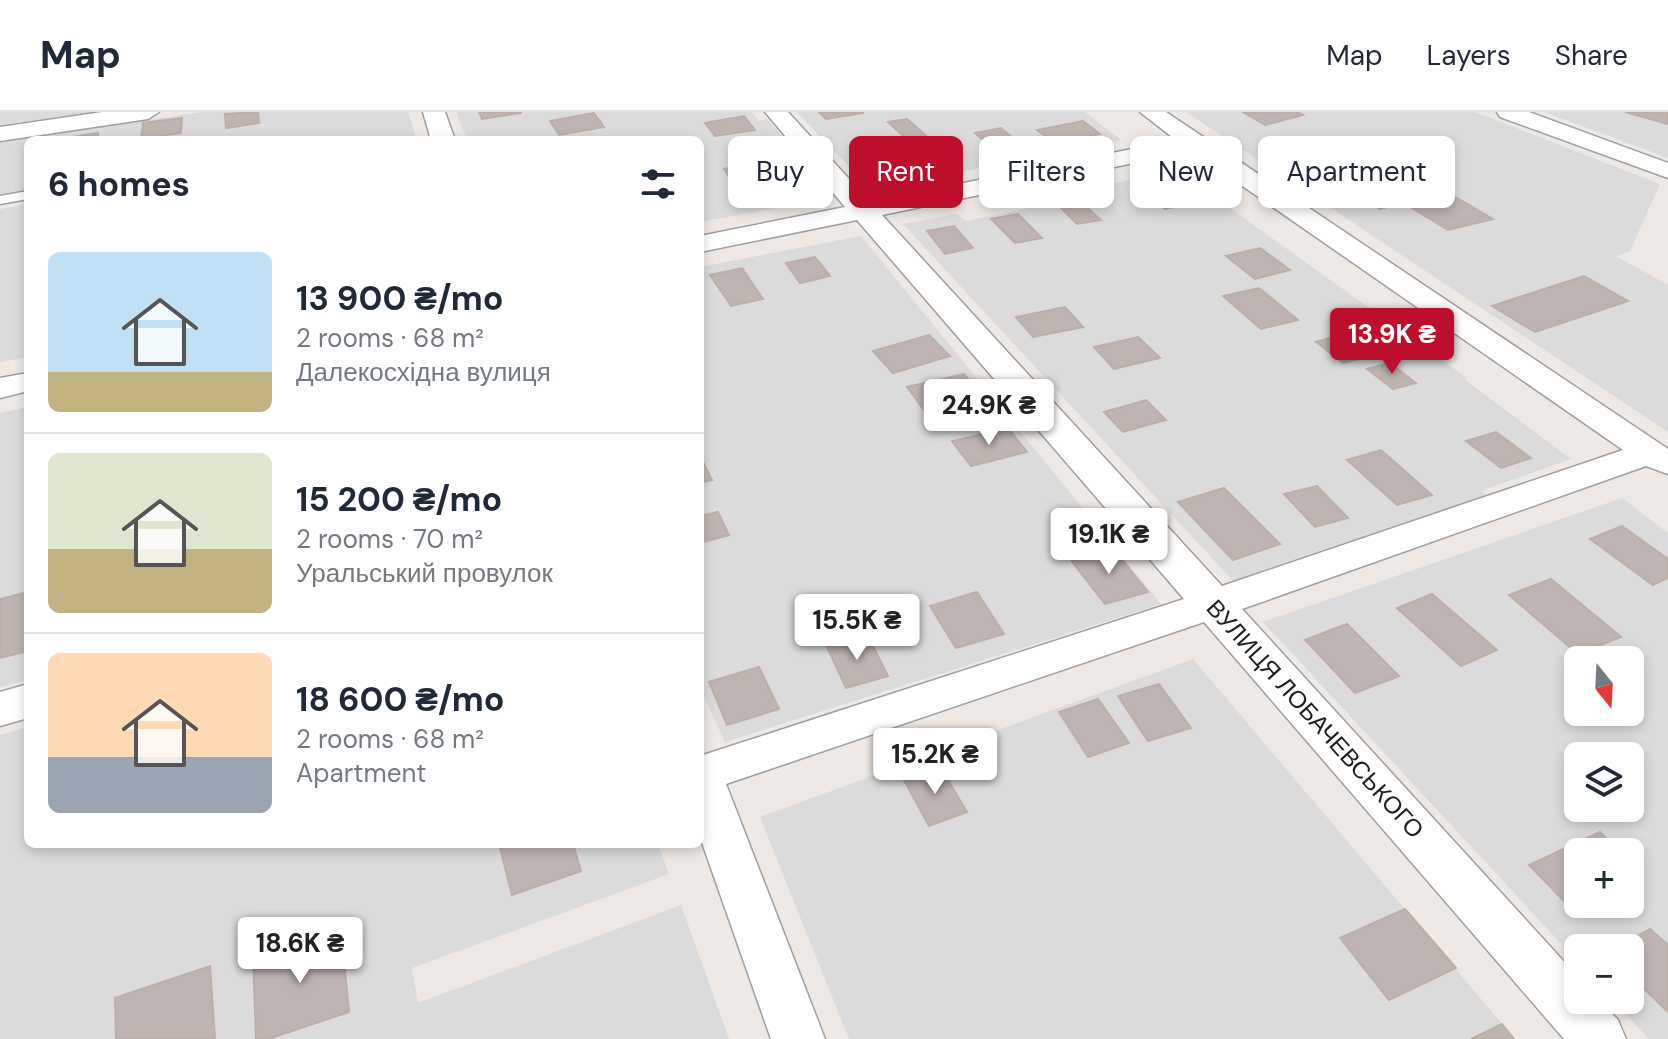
<!DOCTYPE html>
<html lang="en">
<head>
<meta charset="utf-8">
<style>
  :root { --surface:#fff; --page:#f2f2f3; --text:#1f2937; --muted:#747a83; --line:#e0e1e3; --accent:#bd0e2b }
  body { margin:0; font-family:"DM Sans",sans-serif; background:var(--page); color:var(--text); height:100vh; display:flex; flex-direction:column; font-size:30px; white-space:nowrap }
  * { box-sizing:border-box; margin:0 }
  p { font-size:26px; color:var(--muted) }
  .icon { flex:none; width:44px; height:44px; fill:none; stroke:currentColor; stroke-width:2; stroke-linecap:round; stroke-linejoin:round }
  .map { position:relative; flex:1; overflow:hidden }
  .drawer { position:absolute; left:24px; top:24px; width:680px; height:712px; display:flex; flex-direction:column; background:var(--surface); border-radius:12px; box-shadow:0 4px 12px #0003 }
  .drawer>* { flex:none }
  .banner { position:absolute; left:728px; top:24px; width:760px; height:72px; display:flex; gap:16px }
  .needle { width:52px; rotate:162deg }
  .tools { position:absolute; left:1564px; top:534px; display:grid; gap:16px }
  .tools a { display:grid; place-items:center; width:80px; height:80px; border-radius:12px; background:var(--surface); box-shadow:0 4px 12px #0003; font-size:40px }
  .price { position:absolute; translate:-50% -68px; padding:0 18px; border-radius:8px; background:#fff; color:#222; font-size:26px; line-height:52px; filter:drop-shadow(0 2px 4px #0008) }
  .price::after { content:''; position:absolute; left:50%; top:48px; width:24px; height:18px; margin-left:-12px; background:inherit; clip-path:polygon(0 0,100% 0,50% 100%) }
  .price.active { background:var(--accent); color:#fff }
  ul { padding:0; list-style:none }
  li { display:flex; align-items:center; gap:24px; height:200px; padding:0 24px }
  li+li { border-top:2px solid var(--line) }
  li span { display:grid; place-items:center; flex:none; width:224px; height:160px; border-radius:12px; color:#555 }
  li>.icon { margin-inline-start:auto }
  span .icon { width:96px; height:96px; fill:#fffc; stroke-width:1 }
  li b { font-size:34px }
  h2 { display:flex; justify-content:space-between; align-items:center; height:96px; padding:0 24px; font-size:34px }
  .chip { padding:0 28px; border-radius:12px; background:var(--surface); box-shadow:0 4px 12px #0003; font-size:28px; line-height:72px }
  .chip.active { background:var(--accent); color:#fff }
  header { display:flex; align-items:center; gap:48px; box-sizing:border-box; height:112px; padding:0 40px; background:var(--surface); border-bottom:2px solid var(--line) }
  header strong { font-size:38px }
  nav { display:flex; gap:44px; margin-inline-start:auto; font-size:28px }
  .map>svg:first-child { display:block }
  .residential { fill:#dcdbdb; fill-rule:evenodd }
  .building { fill:#beb4b1; stroke:#bfaea8; stroke-width:2 }
  .lines { fill:none; stroke-linecap:round; stroke-linejoin:round }
  .service-casing { stroke:#9f9f9f; stroke-width:3 }
  .minor-casing { stroke:#9f9f9f; stroke-width:3 }
  .service { fill:#fff; fill-rule:evenodd }
  .minor { fill:#fff; fill-rule:evenodd }
  .labels { text-anchor:middle; stroke-width:7; stroke-linejoin:round; paint-order:stroke }
  .street-label { font-size:24px; fill:#1e1e1e; stroke:#fff }
</style>
</head>
<body>
<header>
<strong>Map</strong>
<nav><a>Map</a><a>Layers</a><a>Share</a></nav>
</header>
<div class="map">
<svg width="1668" height="927" viewBox="0 0 1668 927">
  <rect width="100%" height="100%" fill="#eee9e4"/>
  <path class="residential" d="M0,0h91l-91,13z
    M203,0h205l9,28h-389v52l-28,4v-55z
    M456,0h295l8,9 8,-2 69,78 -136,25v-82h-233z
    M797,0h288l36,28 -250,50z
    M1186,0h289l185,72 -30,67 -14,5 52,29v147z
    M1544,0h124v46z
    M1177,58l290,208 -3,1 107,80 -90,32 9,7 -256,84 -331,-358 54,-10 9,7 116,-24 -4,-6z
    M28,92v153l-28,5v-153z
    M861,124l300,368 -436,138 -25,-54v-421z
    M28,295v273l-28,7v-274z
    M1622,386l46,35v506h-19l-36,-39h17v-52h-52v14l-315,-340zM1578,548h52v52h-52zM1578,644h52v52h-52zM1578,740h52v52h-52z
    M1193,547l322,380h-666l-89,-222z
    M28,615v117h630l11,30 -257,94 6,35 263,-98 48,134h-729v-304z"/>
  <path class="building" d="M258,0l1,11 -33,5 -1,-14z
    M479,0h42v1l-39,6z
    M819,0h44v1l-37,6z
    M1243,0h54l6,3 -38,10z
    M1625,0h43v12z
    M594,1l10,14 -45,8 -9,-14z
    M744,4l11,14 -40,6 -10,-13z
    M182,6l-1,15 -40,6 2,-16z
    M907,7l26,23 -19,4 -26,-24z
    M1083,9l17,13 -46,9 -17,-13z
    M1001,16l25,21 -26,5 -25,-21z
    M98,21v7h-39v-1z
    M888,44l15,15 -26,5 -15,-15z
    M748,53l24,34 -25,4 -23,-34z
    M1411,59l82,48 -45,11 -44,-27 -24,6 -35,-22z
    M1171,67l29,22 -35,8 -28,-23z
    M1081,90l20,18 -24,4 -18,-18z
    M1018,102l24,24 -27,5 -24,-24z
    M954,114l19,22 -28,6 -18,-23z
    M1260,136l30,22 -35,9 -29,-23z
    M815,145l15,19 -30,7 -14,-20z
    M742,156l21,31 -32,7 -21,-31z
    M1584,164l44,25 -93,31 -43,-26z
    M1259,176l39,32 -37,9 -38,-33z
    M1065,195l18,20 -50,10 -17,-20z
    M1361,217l28,22 -46,12 -27,-21z
    M929,223l21,21 -57,17 -20,-22z
    M1138,225l22,21 -46,11 -20,-22z
    M1390,251l26,20 -23,6 -26,-20z
    M964,262l21,26 -58,14 -20,-27z
    M1146,288l20,20 -43,12 -19,-20z
    M1008,316l19,24 -56,14 -19,-25z
    M1496,320l35,26 -30,10 -35,-27z
    M1381,338l51,45 -35,10 -50,-45z
    M700,346h1l11,22 -12,3z
    M1317,374l31,32 -33,9 -31,-33z
    M1224,376l56,56 -47,16 -55,-58z
    M718,400l11,23 -29,8v-27z
    M1622,414l46,33v19l-15,7 -63,-46z
    M1113,437l35,43 -43,12 -34,-44z
    M1551,467l70,58 -43,17 -69,-59z
    M28,480v59l-28,7v-59z
    M977,480l27,42 -48,14 -26,-42z
    M1432,482l65,56 -36,16 -64,-58z
    M1347,512l52,52 -44,17 -50,-53z
    M868,524l20,40 -42,12 -19,-41z
    M759,555l20,42 -52,16 -18,-43z
    M1159,572l32,44 -43,13 -30,-45z
    M1098,587l31,44 -41,14 -29,-45z
    M940,655l27,45 -38,14 -25,-46z
    M1600,720l20,20h-42v42l-14,7 -35,-36z
    M499,732h74l8,27 -69,24z
    M1405,797l51,59 -67,32 -49,-62z
    M341,816l8,84 -81,27h-12l-3,-83z
    M1650,817l18,16v67l-38,-37v-27h-14z
    M210,854l5,73h-99l-1,-41z
    M1502,912l12,15h-43z"/>
  <g class="lines">
    <g class="service-casing">
      <path id="service" d="M28,79v8l-28,5v-8z"/>
    </g>
    <g class="minor-casing">
      <path id="minor" d="M102,0h57l-11,7 -148,22v-14z
        M423,0h22l10,28h-24z
        M765,0h23l82,90 306,-62 -36,-28h26l502,337v25l-22,-8 -404,143 336,368v23h21l19,20 8,19h-62l-360,-417 -478,162 99,255h-54l-71,-202v-81l484,-157 -327,-379 -157,32v-16l145,-29zM1192,39l431,299 -401,136 -340,-371z
        M1497,0h32l139,51v15l-168,-61z
        M28,261v18l-28,7v-20z
        M28,572v34l-28,8v-34z"/>
    </g>
    <use href="#service" class="service"/>
    <use href="#minor" class="minor"/>
  </g>
  <g class="labels">
    <g class="street-label">
      <text transform="translate(1315 607) rotate(48)" y="8">ВУЛИЦЯ ЛОБАЧЕВСЬКОГО</text>
    </g>
  </g>
</svg>
<div class="tools">
<a><svg class="needle" viewBox="-14 -14 28 28"><path d="M0-13l5 13h-10z" fill="#e53935"/><path d="M0 13l5-13h-10z" fill="#747a83"/></svg></a>
<a><svg class="icon" aria-label="layers" viewBox="0 0 24 24"><path d="M12 4l9 5-9 5-9-5zM3 14l9 5 9-5"/></svg></a>
<a>+</a>
<a>−</a>
</div>
<b class="price active" style="left:1392px;top:264px">13.9K ₴</b>
<b class="price" style="left:989px;top:335px">24.9K ₴</b>
<b class="price" style="left:1109px;top:464px">19.1K ₴</b>
<b class="price" style="left:857px;top:550px">15.5K ₴</b>
<b class="price" style="left:935px;top:684px">15.2K ₴</b>
<b class="price" style="left:300px;top:873px">18.6K ₴</b>
<div class="banner">
<a class="chip">Buy</a>
<a class="chip active">Rent</a>
<a class="chip">Filters</a>
<a class="chip">New</a>
<a class="chip">Apartment</a>
</div>
<section class="drawer">
<h2>6 homes<svg class="icon" aria-label="filters" viewBox="0 0 24 24"><path d="M4 7h16M4 17h16"/><circle cx="9" cy="7" r="2"/><circle cx="15" cy="17" r="2"/></svg></h2>
<ul>
<li><span style="background:linear-gradient(#bfe0f5 75%,#c2b280 0)"><svg class="icon" aria-label="home" viewBox="0 0 24 24"><path d="M3 11l9-7 9 7M6 9v11h12V9"/></svg></span><div><b>13 900 ₴/mo</b><p>2 rooms · 68 m²</p><p>Далекосхідна вулиця</p></div></li>
<li><span style="background:linear-gradient(#dfe7d0 60%,#c2b280 0)"><svg class="icon" aria-label="home" viewBox="0 0 24 24"><path d="M3 11l9-7 9 7M6 9v11h12V9"/></svg></span><div><b>15 200 ₴/mo</b><p>2 rooms · 70 m²</p><p>Уральський провулок</p></div></li>
<li><span style="background:linear-gradient(#ffd9b3 65%,#9aa5b1 0)"><svg class="icon" aria-label="home" viewBox="0 0 24 24"><path d="M3 11l9-7 9 7M6 9v11h12V9"/></svg></span><div><b>18 600 ₴/mo</b><p>2 rooms · 68 m²</p><p>Apartment</p></div></li>
</ul>
</section>
</div>
</body>
</html>
